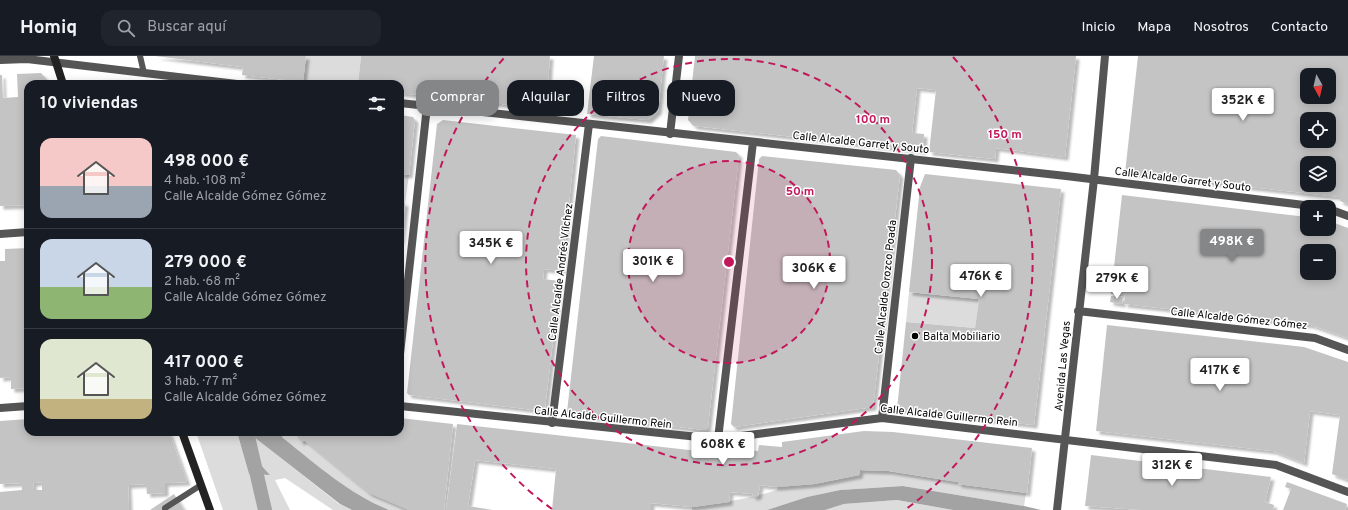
<!DOCTYPE html>
<html lang="es">
<head>
<meta charset="utf-8">
<style>
  :root { --surface:#171b24; --page:#20242c; --text:#f1f3f6; --muted:#9ea1a6; --line:#363941; --accent:#858687 }
  body { margin:0; font-family:Overpass,sans-serif; background:var(--page); color:var(--text); height:100vh; display:flex; flex-direction:column; font-size:15px; white-space:nowrap }
  * { box-sizing:border-box; margin:0 }
  p { font-size:13px; color:var(--muted) }
  .icon { flex:none; width:22px; height:22px; fill:none; stroke:currentColor; stroke-width:2; stroke-linecap:round; stroke-linejoin:round }
  .map { position:relative; flex:1; overflow:hidden }
  .panel { position:absolute; left:24px; top:24px; width:380px; height:356px; display:flex; flex-direction:column; background:var(--surface); border-radius:12px; box-shadow:0 2px 10px #0003 }
  .panel>* { flex:none }
  .banner { position:absolute; left:416px; top:24px; width:380px; height:36px; display:flex; gap:8px }
  .needle { width:26px; rotate:172deg }
  .tools { position:absolute; left:1300px; top:12px; display:grid; gap:8px }
  .tools a { display:grid; place-items:center; width:36px; height:36px; border-radius:8px; background:var(--surface); box-shadow:0 2px 10px #0003; font-size:20px }
  .price { position:absolute; translate:-50% -34px; padding:0 9px; border-radius:4px; background:#fff; color:#222; font-size:13px; line-height:26px; filter:drop-shadow(0 1px 2px #0008) }
  .price::after { content:''; position:absolute; left:50%; top:24px; width:12px; height:9px; margin-left:-6px; background:inherit; clip-path:polygon(0 0,100% 0,50% 100%) }
  .price.active { background:var(--accent); color:#fff }
  ul { padding:0; list-style:none }
  li { display:flex; align-items:center; gap:12px; height:100px; padding:0 16px }
  li+li { border-top:1px solid var(--line) }
  li span { display:grid; place-items:center; flex:none; width:112px; height:80px; border-radius:12px; color:#555 }
  li>.icon { margin-inline-start:auto }
  span .icon { width:48px; height:48px; fill:#fffc; stroke-width:1 }
  li b { font-size:17px }
  h2 { display:flex; justify-content:space-between; align-items:center; height:48px; padding:0 16px; font-size:17px }
  .pill { padding:0 14px; border-radius:12px; background:var(--surface); box-shadow:0 2px 10px #0003; font-size:14px; line-height:36px }
  .pill.active { background:var(--accent); color:#fff }
  header { display:flex; align-items:center; gap:24px; box-sizing:border-box; height:56px; padding:0 20px; background:var(--surface); border-bottom:1px solid var(--line) }
  header strong { font-size:19px }
  nav { display:flex; gap:22px; margin-inline-start:auto; font-size:14px }
  .search { width:280px; height:36px; background:var(--page); display:flex; align-items:center; gap:10px; box-sizing:border-box; padding:0 14px; border-radius:12px; color:var(--muted); font-size:15px }
  .map>svg:first-child { display:block }
  .green { fill:#dcdcdc }
  .water { fill:#a3a3a3 }
  .pier { fill:#fff }
  .lines { fill:none; stroke-linecap:round; stroke-linejoin:round }
  .canal { stroke:#a3a3a3; stroke-width:14 }
  .building { fill:#c4c4c4; fill-rule:evenodd; filter:url(#shadow) }
  .service { stroke:#555; stroke-width:6 }
  .minor { stroke:#555; stroke-width:8 }
  .secondary { stroke:#222; stroke-width:8 }
  .ring { fill:none; stroke:#c2185b; stroke-width:2; stroke-dasharray:7 5 }
  .poi-dot { fill:#000; stroke:#fff; stroke-width:1.5 }
  .labels { text-anchor:middle; stroke-width:3; stroke-linejoin:round; paint-order:stroke }
  .street-label { font-size:11px; fill:#000; stroke:#fff }
  .poi-label { font-size:11px; fill:#000; stroke:#fff; text-anchor:start }
  .centre { fill:#c2185b; stroke:#fff; stroke-width:2 }
  .ring-label { font-size:12px; text-anchor:middle; font-weight:bold; fill:#c2185b; stroke:#fff; stroke-width:3; stroke-linejoin:round; paint-order:stroke }
</style>
</head>
<body>
<header>
<strong>Homiq</strong>
<div class="search"><svg class="icon" aria-label="search" viewBox="0 0 24 24"><circle cx="10" cy="10" r="6"/><path d="M15 15l6 6"/></svg>Buscar aquí</div>
<nav><a>Inicio</a><a>Mapa</a><a>Nosotros</a><a>Contacto</a></nav>
</header>
<div class="map">
<svg width="1348" height="454" viewBox="0 0 1348 454">
  <defs>
    <filter id="shadow"><feDropShadow dx="3.5" dy="3.5" stdDeviation="1" flood-color="#0004"/></filter>
  </defs>
  <rect width="100%" height="100%" fill="#fff"/>
  <path class="green" d="M306,0h55l-3,28h-34l-21,-2z
    M400,118l9,1 -4,28 -5,-1z
    M909,236l70,7 -4,29 -69,-6z
    M196,376h41l12,42 21,1 -10,-11 -7,-28 86,68 13,6h-19l-48,-32 -10,2 15,30h-67z
    M279,376h15l7,10 3,-2 105,70c-6,0 -13,0 -19,0 -29,-4 -83,-53 -107,-72z
    M860,414l29,1 69,11v2l68,9 -2,13 -121,-20 -63,4 -33,7 -40,13h-75v-3c30,-4 57,-8 85,-17l1,-4 36,-2 45,-9z
    M897,444l56,10h-128l19,-6z"/>
  <path class="water" d="M237,376h42l4,6c34,27 66,56 106,72h-37l-12,-6 -86,-67 6,27 10,11 -21,-1z
    M903,430l121,20 17,4h-88l-56,-10 -53,4 -19,6h-58l40,-13 33,-7z"/>
  <path class="pier" d="M81,0h31l8,28 -30,-4z"/>
  <g class="lines">
    <path class="canal" d="M247,376l18,78"/>
  </g>
  <path class="building" d="M155,0h151l-3,26 -61,-7 1,-8z
    M361,0h189l-3,40 13,2 -2,12 -158,-17v-9h-42z
    M594,0h70l-6,55 -10,9 -61,-6z
    M695,0h381l-11,101 -69,-9 -1,11 -66,-7 7,-62 -19,-2 -5,45 12,1 -1,17 -229,-25 -6,-6z
    M1138,0h210v148l-8,-3v-4l-215,-24zM1307,19h22v22h-22zM1307,63h22v22h-22zM1307,107h22v22h-22z
    M41,17l10,11h-23v121l-28,1v-131h2l1,23 15,-1 -1,-23z
    M400,59l13,2 2,3 -6,55 -9,-1z
    M443,64l133,15 -14,136 -18,-2 -1,10 17,2 -15,127 -2,3 -134,-16 -2,-2 30,-269z
    M601,80l135,16 3,3 -31,271 -3,4 -121,-14 -15,-2 -2,-2 31,-273z
    M762,100l134,14 4,5 -27,232 -139,20 -3,-3 28,-265z
    M925,118l136,15 -27,236 -136,-15 -1,-1 9,-87 69,6 4,-29 -70,-7 11,-105z
    M1122,139l185,22v12h22v-8l19,7v110l-37,-13 -187,-21 1,-9 -14,-1zM1307,195h22v22h-22z
    M400,146l5,1 -4,38h-1z
    M28,192v140l-17,1v-12l-11,1v-117h5v-12z
    M1111,240l12,1 -1,7 -12,-2z
    M1107,269l197,22 44,15v118l-16,-6 8,-59 -30,-4 -6,52 -31,-12 -177,-20z
    M400,362l53,6 -9,86h-35l-40,-17 -65,-53 -3,2 -7,-10h106z
    M28,363v13h141l18,50 -22,1v10l-18,1 -1,-10 -18,1 1,25h-129v-18l22,-2 -1,-7 -21,1v-63zM42,426v8h-8l-1,-7z
    M457,368l241,27 37,-2 23,2 1,-6 23,2v-5l82,-11 29,1 139,16 -5,45 -69,-9v-2l-69,-11 -29,-1 -1,5 -45,9 -37,3 -17,-2 -2,11 -6,1 1,-3 -23,-2 -1,10 -37,5 -41,-4v7h-99l4,-41 -81,-9 -7,46 25,4h-47z
    M1091,399l180,22 -6,25 9,3 -1,5h-131l-57,-4z
    M1287,426l60,22 -2,6h-62l8,-21 -6,-2z
    M174,438l10,16h-34z"/>
  <g class="lines">
    <path class="service" d="M140,0l4,17
      M165,454v-2l36,-23"/>
    <path class="minor" d="M0,4l27,-1 210,25
      M400,47l666,73 254,31
      M670,78l9,-78
      M1329,153l19,7
      M0,178l28,-2
      M1078,255l237,27 33,12
      M400,298l27,-248
      M400,350l318,33 164,-21 394,47 72,27
      M0,352l28,-2
      M882,362l29,-260
      M552,367l37,-299
      M718,383l35,-297
      M1057,454l37,-331 11,-123"/>
    <path class="secondary" d="M54,0l9,28
      M182,376l28,78"/>
  </g>
  <circle cx="729" cy="206" r="101" fill="#c2185b" fill-opacity=".12"/>
  <g class="ring">
    <circle cx="729" cy="206" r="101"/>
    <circle cx="729" cy="206" r="203"/>
    <path d="M552 453A304 304 0 0 1 505 1M953 1A304 304 0 0 1 906 453"/>
  </g>
  <circle class="poi-dot" cx="915" cy="280" r="4"/>
  <g class="labels">
    <g class="street-label">
      <text transform="translate(861 86) rotate(6)" y="4">Calle Alcalde Garret y Souto</text>
      <text transform="translate(1183 123) rotate(7)" y="4">Calle Alcalde Garret y Souto</text>
      <text transform="translate(560 216) rotate(-83)" y="4">Calle Alcalde Andrés Vílchez</text>
      <text transform="translate(885 231) rotate(-84)" y="4">Calle Alcalde Orozco Poada</text>
      <text transform="translate(1239 262) rotate(6)" y="4">Calle Alcalde Gómez Gómez</text>
      <text transform="translate(1062 310) rotate(-85)" y="4">Avenida Las Vegas</text>
      <text transform="translate(949 359) rotate(6)" y="4">Calle Alcalde Guillermo Rein</text>
      <text transform="translate(603 361) rotate(6)" y="4">Calle Alcalde Guillermo Rein</text>
    </g>
    <g class="poi-label">
      <text x="923" y="284">Balta Mobiliario</text>
    </g>
  </g>
  <circle cx="729" cy="206" r="6" class="centre"/>
  <g class="ring-label">
    <text x="873" y="67">100 m</text>
    <text x="1005" y="82">150 m</text>
    <text x="800" y="139">50 m</text>
  </g>
</svg>
<div class="tools">
<a><svg class="needle" viewBox="-14 -14 28 28"><path d="M0-13l5 13h-10z" fill="#e53935"/><path d="M0 13l5-13h-10z" fill="#9ea1a6"/></svg></a>
<a><svg class="icon" aria-label="locate" viewBox="0 0 24 24"><circle cx="12" cy="12" r="6"/><path d="M12 2v4M12 18v4M2 12h4M18 12h4"/></svg></a>
<a><svg class="icon" aria-label="layers" viewBox="0 0 24 24"><path d="M12 4l9 5-9 5-9-5zM3 14l9 5 9-5"/></svg></a>
<a>+</a>
<a>−</a>
</div>
<b class="price" style="left:1243px;top:66px">352K €</b>
<b class="price active" style="left:1232px;top:207px">498K €</b>
<b class="price" style="left:491px;top:209px">345K €</b>
<b class="price" style="left:653px;top:227px">301K €</b>
<b class="price" style="left:814px;top:234px">306K €</b>
<b class="price" style="left:981px;top:242px">476K €</b>
<b class="price" style="left:1117px;top:244px">279K €</b>
<b class="price" style="left:1220px;top:336px">417K €</b>
<b class="price" style="left:723px;top:410px">608K €</b>
<b class="price" style="left:1172px;top:431px">312K €</b>
<div class="banner">
<a class="pill active">Comprar</a>
<a class="pill">Alquilar</a>
<a class="pill">Filtros</a>
<a class="pill">Nuevo</a>
</div>
<section class="panel">
<h2>10 viviendas<svg class="icon" aria-label="filters" viewBox="0 0 24 24"><path d="M4 7h16M4 17h16"/><circle cx="9" cy="7" r="2"/><circle cx="15" cy="17" r="2"/></svg></h2>
<ul>
<li><span style="background:linear-gradient(#f6c9c9 60%,#9aa5b1 0)"><svg class="icon" aria-label="home" viewBox="0 0 24 24"><path d="M3 11l9-7 9 7M6 9v11h12V9"/></svg></span><div><b>498 000 €</b><p>4 hab. · 108 m²</p><p>Calle Alcalde Gómez Gómez</p></div></li>
<li><span style="background:linear-gradient(#c9d6e8 60%,#8fb573 0)"><svg class="icon" aria-label="home" viewBox="0 0 24 24"><path d="M3 11l9-7 9 7M6 9v11h12V9"/></svg></span><div><b>279 000 €</b><p>2 hab. · 68 m²</p><p>Calle Alcalde Gómez Gómez</p></div></li>
<li><span style="background:linear-gradient(#dfe7d0 75%,#c2b280 0)"><svg class="icon" aria-label="home" viewBox="0 0 24 24"><path d="M3 11l9-7 9 7M6 9v11h12V9"/></svg></span><div><b>417 000 €</b><p>3 hab. · 77 m²</p><p>Calle Alcalde Gómez Gómez</p></div></li>
</ul>
</section>
</div>
</body>
</html>
